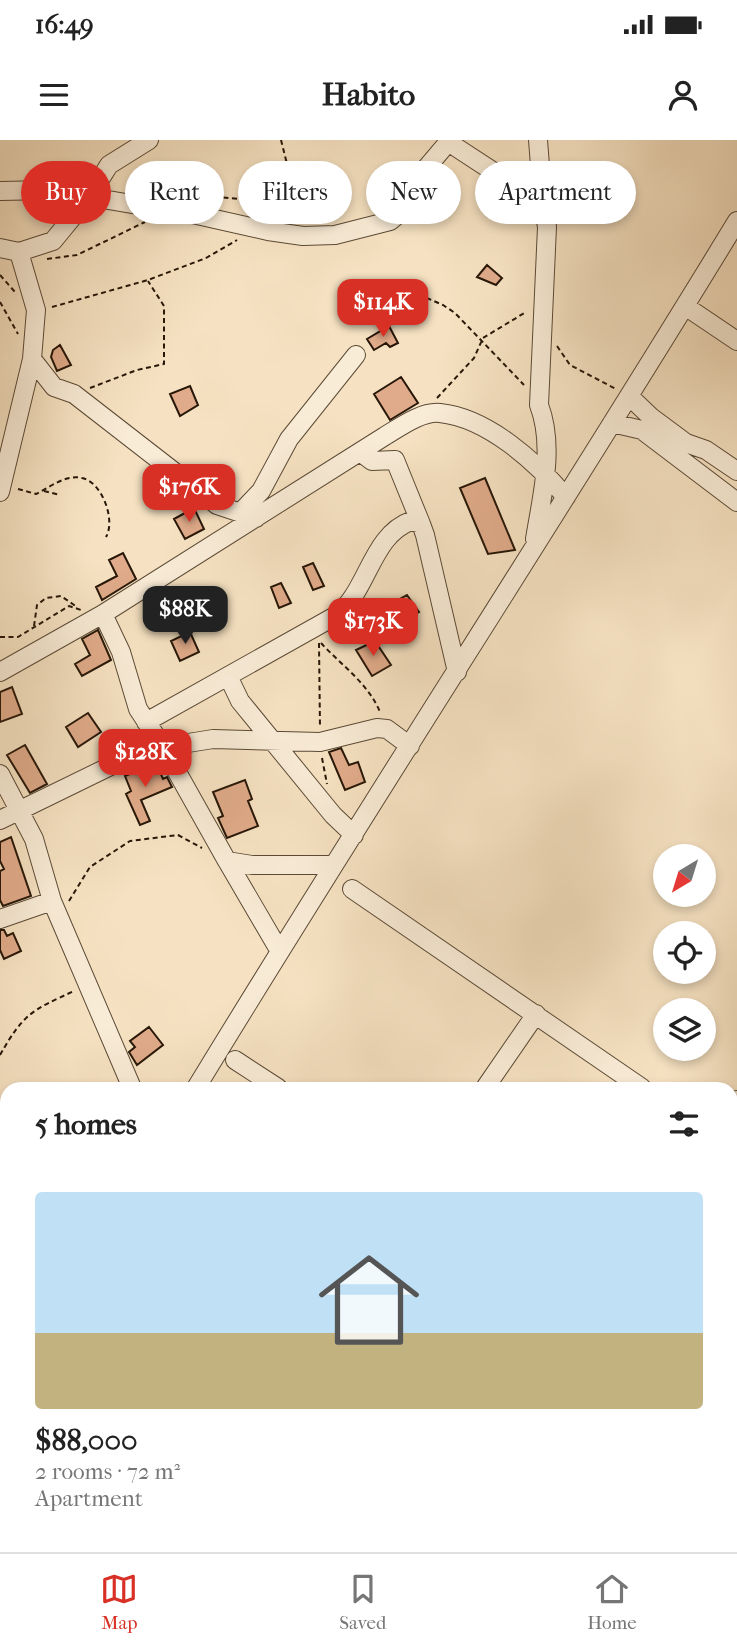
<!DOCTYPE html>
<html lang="en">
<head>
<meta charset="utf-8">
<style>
  :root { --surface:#fff; --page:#f6f6f6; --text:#222; --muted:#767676; --line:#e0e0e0; --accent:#d93025 }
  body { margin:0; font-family:"IM FELL French Canon",serif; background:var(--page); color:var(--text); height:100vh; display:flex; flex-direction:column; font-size:26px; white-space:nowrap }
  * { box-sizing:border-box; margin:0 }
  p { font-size:23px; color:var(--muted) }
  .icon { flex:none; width:38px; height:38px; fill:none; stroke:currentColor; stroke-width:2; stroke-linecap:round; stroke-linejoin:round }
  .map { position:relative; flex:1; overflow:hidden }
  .details { position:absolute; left:0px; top:942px; width:738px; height:471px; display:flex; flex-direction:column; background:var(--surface); border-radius:21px 21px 0 0; box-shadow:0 4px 10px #0003 }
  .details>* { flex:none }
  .guide { position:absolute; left:21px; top:21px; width:696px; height:63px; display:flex; gap:14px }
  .needle { width:46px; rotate:218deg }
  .controls { position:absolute; left:653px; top:704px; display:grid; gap:14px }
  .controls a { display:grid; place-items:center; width:63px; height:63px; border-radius:50%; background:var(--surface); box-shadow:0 4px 10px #0003; font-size:35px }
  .price { position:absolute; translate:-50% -60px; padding:0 16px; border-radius:14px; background:var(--accent); color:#fff; font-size:23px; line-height:46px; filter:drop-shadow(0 2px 4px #0008) }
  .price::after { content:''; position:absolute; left:50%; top:42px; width:21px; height:16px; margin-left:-10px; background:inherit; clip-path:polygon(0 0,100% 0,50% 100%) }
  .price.on { background:#222; color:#fff }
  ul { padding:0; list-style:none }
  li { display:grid; align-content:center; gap:14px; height:371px; padding:0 35px }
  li+li { border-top:2px solid var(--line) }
  li span { display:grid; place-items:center; height:217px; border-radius:7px; color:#555 }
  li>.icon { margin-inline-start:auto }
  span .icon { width:126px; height:126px; fill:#fffc; stroke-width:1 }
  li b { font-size:30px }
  h2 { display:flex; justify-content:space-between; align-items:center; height:84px; padding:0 35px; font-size:30px }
  .tag { padding:0 24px; border-radius:32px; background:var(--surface); box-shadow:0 4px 10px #0003; font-size:24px; line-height:63px }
  .tag.on { background:var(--accent); color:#fff }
  .status { display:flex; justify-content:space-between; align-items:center; height:49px; padding:0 35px; background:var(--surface); direction:ltr }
  .status svg { height:19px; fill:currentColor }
  header { display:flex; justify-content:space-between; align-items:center; height:91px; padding:0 35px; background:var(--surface); font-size:32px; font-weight:700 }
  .dock { display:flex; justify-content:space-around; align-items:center; height:98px; border-top:2px solid var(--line); background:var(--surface); font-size:19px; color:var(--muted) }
  .dock a { display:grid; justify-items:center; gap:4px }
  .dock .on { color:var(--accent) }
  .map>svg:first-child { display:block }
  .building { fill:#e0ab8a; stroke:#271708; stroke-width:2 }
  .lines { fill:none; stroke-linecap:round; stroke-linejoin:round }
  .minor-casing { stroke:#5b4a36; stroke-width:20 }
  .path { stroke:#271708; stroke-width:2; stroke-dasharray:5 3.5; stroke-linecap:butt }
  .minor { stroke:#f9ecd7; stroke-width:18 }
</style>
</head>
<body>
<div class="status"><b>16:49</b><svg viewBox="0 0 49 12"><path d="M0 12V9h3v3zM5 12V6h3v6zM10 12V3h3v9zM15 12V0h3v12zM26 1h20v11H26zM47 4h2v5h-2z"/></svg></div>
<header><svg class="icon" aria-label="menu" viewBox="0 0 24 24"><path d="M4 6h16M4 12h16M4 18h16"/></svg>Habito<svg class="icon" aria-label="person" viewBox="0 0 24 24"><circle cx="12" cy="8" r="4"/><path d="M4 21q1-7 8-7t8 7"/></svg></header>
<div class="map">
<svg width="737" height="1412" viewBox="0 0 737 1412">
  <rect width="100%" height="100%" fill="#f6e2c2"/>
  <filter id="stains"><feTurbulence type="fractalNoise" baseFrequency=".00286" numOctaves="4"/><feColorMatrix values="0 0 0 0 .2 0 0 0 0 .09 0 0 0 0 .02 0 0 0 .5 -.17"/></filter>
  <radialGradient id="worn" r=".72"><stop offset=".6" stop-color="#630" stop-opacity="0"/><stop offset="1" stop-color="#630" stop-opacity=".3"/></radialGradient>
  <path class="building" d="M487,125l15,13 -6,7 -19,-8z
    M389,186l9,17 -8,4 -4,-4 -12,7 -7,-11z
    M60,205l11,20 -14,6 -6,-14 2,-7z
    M401,237l17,26 -28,17 -16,-26z
    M190,246l8,19 -18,11 -10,-22z
    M485,338l30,72 -27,4 -28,-66z
    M194,368l10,21 -19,10 -11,-20z
    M123,413l13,26 -34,21 -6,-13 21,-11 -8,-16z
    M313,423l11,23 -11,4 -10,-23z
    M281,443l10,20 -12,5 -8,-21z
    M407,455l12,17 -19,12 -11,-19z
    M98,490l13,30 -29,16 -7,-12 15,-9 -8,-16z
    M190,492l9,20 -19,9 -9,-20z
    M375,501l16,24 -19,11 -16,-26z
    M12,547l10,27 -22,8v-30z
    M88,573l13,19 -23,15 -12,-20z
    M25,605l22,39 -17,9 -23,-38z
    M341,608l8,17 9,-3 7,20 -20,8 -16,-38z
    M156,623l7,16 4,-2 5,10 -31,13 9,21 -10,4 -14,-31 5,-3 -6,-15z
    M245,640l7,19 -4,2 10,25 -31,12 -9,-20 5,-2 -10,-24z
    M11,697l20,59 -28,10 -3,-6v-29l4,-2 -4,-8v-19z
    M0,790h4l3,6 6,-3 8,18 -17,8 -4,-9z
    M149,887l14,18 -26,20 -8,-13 6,-5 -5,-6z"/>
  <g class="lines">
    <g class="minor-casing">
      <path id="minor" d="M149,0l-40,25 -20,32 -36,44 -34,11 17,58 -4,49 22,28 20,7 143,111 39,13
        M538,0l5,64
        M448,2l95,62 4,23 -8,178c16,42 3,90 -4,134
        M0,51l49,-1 148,25 71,16 35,5 32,-1 55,-14 12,-10 20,-38 28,-33
        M0,108l19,4
        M685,166l52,35
        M629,256l22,21 35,26 20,7 31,21
        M612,283l30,7 95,72
        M360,312l12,9 23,-1 26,64
        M0,352l32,-133
        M240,373l21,-22 28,-52 67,-84
        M103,474l18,38 17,57 25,38 64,114 25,4h81
        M0,532l103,-58 282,-178c15,-9 37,-25 55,-23 48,5 96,49 126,84
        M228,536l12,25 93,114 21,20
        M146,582l191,-107c31,-25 35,-80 74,-94l10,3 4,11 32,137
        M0,634l34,65 18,62 80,187
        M0,680l129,-63 34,-10 50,-8 107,3 57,-14 10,1 23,17
        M227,721l52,89
        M352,749l290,199
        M0,779l52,-18
        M235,920l43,28
        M196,948c177,-291 364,-576 541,-867
        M485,948l51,-74
        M732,968l5,-8
        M732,1091l5,4
        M732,1171l5,4
        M0,1252l7,-11
        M608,1405l10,7
        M436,1412l4,-7"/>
    </g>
    <path class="path" d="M281,0l6,24 51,55
      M199,60l10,-4c41,5 91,4 128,23
      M47,119l30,-4 68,-33
      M0,135l15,17
      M411,151l32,14 12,8 69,72
      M0,162l18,32
      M52,167l96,-27 58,-22 31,-18
      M557,206l13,19 46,24
      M90,248l47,-18 27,-6v-58l-16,-25
      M437,258l37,-40 9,-20 43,-26
      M18,349l18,5c14,-7 30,-20 46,-16 20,4 34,42 24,59
      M44,351l16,4
      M34,486l3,-21 9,-7 15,-2 16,11
      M0,497h18l51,-31 12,4
      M319,503l1,85
      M321,503c20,22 47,40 59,69
      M322,618l5,26
      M69,761l21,-34 40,-26 48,-6 24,13
      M0,915c24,-42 31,-44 74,-64
      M0,1165l7,11
      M210,1405l9,7"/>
    <use href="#minor" class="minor"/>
  </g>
  <rect width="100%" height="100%" filter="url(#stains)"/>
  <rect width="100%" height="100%" fill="url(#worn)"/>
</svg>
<div class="controls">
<a><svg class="needle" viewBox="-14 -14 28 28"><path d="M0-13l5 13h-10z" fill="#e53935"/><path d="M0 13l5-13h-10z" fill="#767676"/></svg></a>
<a><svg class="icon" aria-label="locate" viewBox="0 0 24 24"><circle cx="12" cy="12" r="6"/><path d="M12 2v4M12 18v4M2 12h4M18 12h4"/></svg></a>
<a><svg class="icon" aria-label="layers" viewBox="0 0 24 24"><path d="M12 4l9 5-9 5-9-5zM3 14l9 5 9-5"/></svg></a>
</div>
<b class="price" style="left:383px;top:199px">$114K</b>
<b class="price" style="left:189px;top:384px">$176K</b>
<b class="price on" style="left:185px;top:506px">$88K</b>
<b class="price" style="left:373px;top:518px">$173K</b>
<b class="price" style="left:145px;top:649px">$128K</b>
<div class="guide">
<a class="tag on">Buy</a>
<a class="tag">Rent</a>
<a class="tag">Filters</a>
<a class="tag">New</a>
<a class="tag">Apartment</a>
</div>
<section class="details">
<h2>5 homes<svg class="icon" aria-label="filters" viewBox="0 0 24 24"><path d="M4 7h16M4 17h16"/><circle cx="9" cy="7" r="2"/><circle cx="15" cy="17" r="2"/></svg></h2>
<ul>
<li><span style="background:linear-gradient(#bfe0f5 65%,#c2b280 0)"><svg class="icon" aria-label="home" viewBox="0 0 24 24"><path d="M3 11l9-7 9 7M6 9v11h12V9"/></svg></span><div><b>$88,000</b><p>2 rooms · 72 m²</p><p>Apartment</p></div></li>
</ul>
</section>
</div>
<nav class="dock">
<a class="on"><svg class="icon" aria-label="map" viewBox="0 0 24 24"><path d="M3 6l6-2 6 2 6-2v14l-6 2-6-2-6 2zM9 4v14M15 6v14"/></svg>Map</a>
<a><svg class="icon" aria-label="saved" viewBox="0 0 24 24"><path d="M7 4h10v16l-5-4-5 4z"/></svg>Saved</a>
<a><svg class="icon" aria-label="home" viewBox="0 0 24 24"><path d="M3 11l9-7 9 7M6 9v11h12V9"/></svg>Home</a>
</nav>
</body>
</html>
